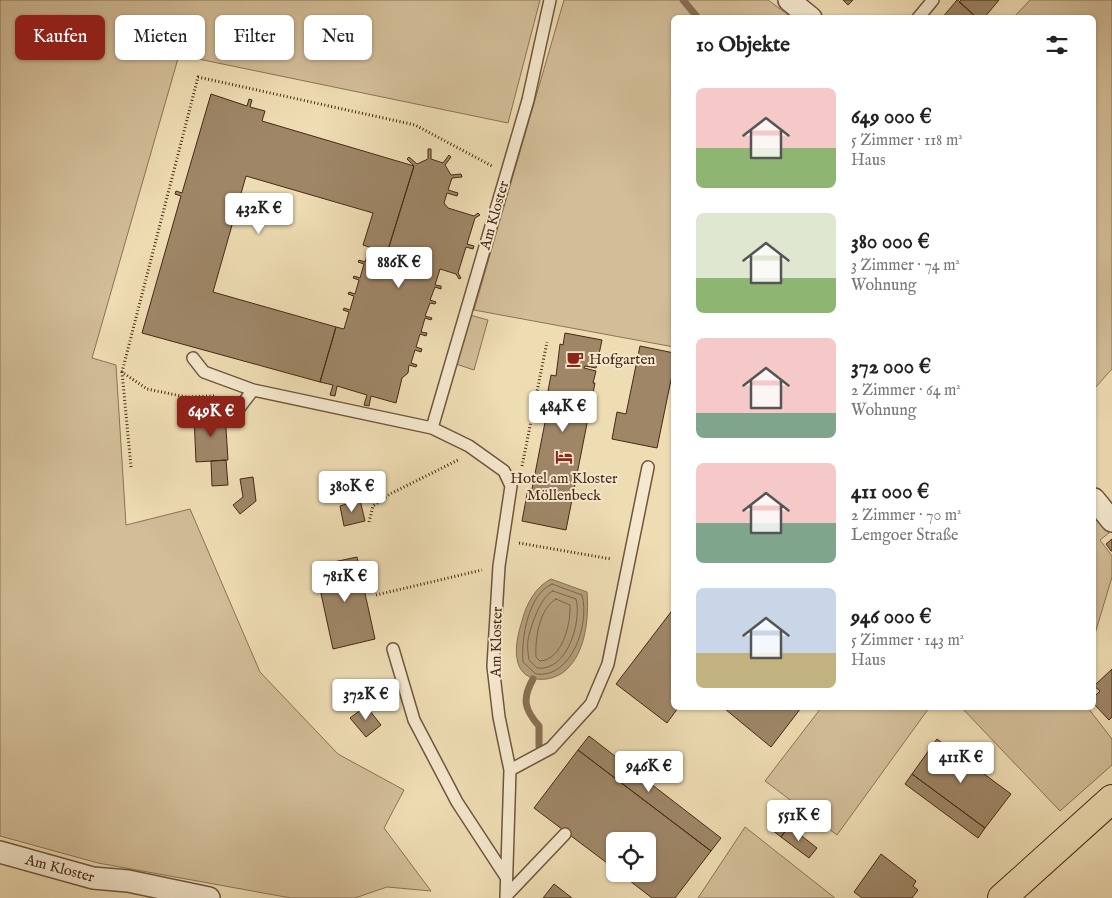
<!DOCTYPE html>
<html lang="de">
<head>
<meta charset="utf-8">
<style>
  :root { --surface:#fff; --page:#f2f2f2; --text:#222; --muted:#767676; --accent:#8f2418 }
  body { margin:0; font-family:"IM FELL English",serif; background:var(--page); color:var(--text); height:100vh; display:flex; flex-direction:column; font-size:19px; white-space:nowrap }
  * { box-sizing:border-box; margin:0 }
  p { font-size:16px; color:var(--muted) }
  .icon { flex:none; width:28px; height:28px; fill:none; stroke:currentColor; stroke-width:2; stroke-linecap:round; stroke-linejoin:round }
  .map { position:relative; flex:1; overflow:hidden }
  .details { position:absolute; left:671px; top:15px; width:425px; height:695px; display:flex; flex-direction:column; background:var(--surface); border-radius:8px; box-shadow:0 1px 4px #0004 }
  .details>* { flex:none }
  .hud { position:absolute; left:15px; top:15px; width:475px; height:45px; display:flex; gap:10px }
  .fabs { position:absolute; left:606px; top:832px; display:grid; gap:10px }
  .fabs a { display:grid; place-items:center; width:50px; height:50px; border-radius:8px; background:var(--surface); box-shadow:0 1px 4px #0004; font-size:25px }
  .price { position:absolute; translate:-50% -42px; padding:0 11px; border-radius:5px; background:#fff; color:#222; font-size:16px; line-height:32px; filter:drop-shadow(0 1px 2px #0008) }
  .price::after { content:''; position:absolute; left:50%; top:30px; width:15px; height:11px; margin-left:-8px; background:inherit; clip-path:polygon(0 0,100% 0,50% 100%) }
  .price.active { background:var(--accent); color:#fff }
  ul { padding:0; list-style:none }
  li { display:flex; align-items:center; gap:15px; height:125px; padding:0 25px }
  li span { display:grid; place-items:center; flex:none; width:140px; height:100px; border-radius:8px; color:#555 }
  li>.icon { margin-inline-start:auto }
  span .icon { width:60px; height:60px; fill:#fffc; stroke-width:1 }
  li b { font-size:21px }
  h2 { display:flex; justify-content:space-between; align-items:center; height:60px; padding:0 25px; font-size:21px }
  .chip { padding:0 18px; border-radius:8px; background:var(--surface); box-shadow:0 1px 4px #0004; font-size:18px; line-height:45px }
  .chip.active { background:var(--accent); color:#fff }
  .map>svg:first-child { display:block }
  .green { fill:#d2bd98; stroke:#8c7256 }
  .water { fill:#b59f7d; stroke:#896f53 }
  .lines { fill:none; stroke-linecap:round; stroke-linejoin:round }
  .shore { stroke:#7e6448; stroke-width:1 }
  .stream { stroke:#896f53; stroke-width:7 }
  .building { fill:#9e8667; stroke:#472814 }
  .service-casing { stroke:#71553c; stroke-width:14 }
  .minor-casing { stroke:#71553c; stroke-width:24 }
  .primary-casing { stroke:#472814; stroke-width:30 }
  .path { stroke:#472814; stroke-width:3; stroke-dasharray:1 2.5; stroke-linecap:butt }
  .service { stroke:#f4e8ce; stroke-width:11 }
  .minor { stroke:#f4e8ce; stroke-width:21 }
  .primary { stroke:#eedcb3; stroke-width:28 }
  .labels { text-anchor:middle; stroke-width:4; stroke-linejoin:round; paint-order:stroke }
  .street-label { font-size:15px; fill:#472814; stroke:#f4e8ce }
  .poi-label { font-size:15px; fill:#472814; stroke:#f4e8ce; text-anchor:start }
</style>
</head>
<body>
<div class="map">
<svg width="1112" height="898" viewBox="0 0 1112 898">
  <rect width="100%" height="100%" fill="#eedcb3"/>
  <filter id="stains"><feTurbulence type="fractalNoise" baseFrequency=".004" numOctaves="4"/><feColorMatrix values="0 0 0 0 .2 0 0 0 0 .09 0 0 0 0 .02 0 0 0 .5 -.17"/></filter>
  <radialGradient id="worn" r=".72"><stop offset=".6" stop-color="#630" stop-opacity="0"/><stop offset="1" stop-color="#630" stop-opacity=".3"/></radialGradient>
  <path class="green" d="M0,0h540l-32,123 -329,-68 -87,303 24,7 10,160 64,-16 70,163 78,82 66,36 -20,38 47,63 -44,-4 -32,11h-64l-193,-35 -98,-27z
    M564,0h204l23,17 -117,1v329l-200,-37z
    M1030,0h82v369l-18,20v-371l-80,-1z
    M470,315l18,5 -14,50 -18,-6z
    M1094,518l15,15 -9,7 12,16v21l-18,60z
    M821,708h108l-92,127 -72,-54z
    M962,708h126l24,31v26l-52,46z
    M745,827l90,71h-137z"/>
  <path class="water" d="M551,579l36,13c2,25 -1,60 -21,78 -14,13 -42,14 -48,-7 -4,-14 0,-29 4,-42 4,-16 13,-34 29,-42z"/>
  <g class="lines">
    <path class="shore" d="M552,584l30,11c8,28 -10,84 -46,79l-13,-12c-2,-23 5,-68 29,-78z
      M553,591l23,8c6,23 -9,73 -39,69l-8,-8c-1,-7 -2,-14 -1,-20 2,-12 13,-45 25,-49z
      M556,599l14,6c1,19 -8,55 -30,56l-4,-4c-1,-18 3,-48 20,-58z"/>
    <path class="stream" d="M683,0l15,18
      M533,679c-11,20 -9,30 6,47v20"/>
  </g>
  <path class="building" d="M843,0h10l-5,5z
    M957,0h1l19,18h-35z
    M961,0h38l-15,18h-7l-18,-16z
    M211,94l36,12 2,-7 3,1 -2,7 15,4 -3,10 152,45 -27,87 -24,-8 10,-32 -127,-37 -33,116 123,35 -16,55 -178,-49 39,-137 -6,-2 1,-3 6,2z
    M428,149h3v10l12,4 6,-8 2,2 -6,8 6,10 10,-1 1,3 -10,1 -4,12 10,3 -1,3 -10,-3 -3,10 4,5 26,8 4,-3 2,2 -5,3 -8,26 7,2 -1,3 -7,-2 -8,26 3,5 -2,1 -3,-5 -16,-5 -5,16 6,1v3l-6,-2 -5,13 6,2 -1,2 -5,-1 -5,13 7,2 -1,2 -6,-2 -4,14 6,1 -1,3 -6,-2 -4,13 6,2 -1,3 -6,-2 -4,13 6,2 -1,2 -7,-2 -1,8 -6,5 -6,25 -25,-7 -2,10 -5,-1 3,-10 -30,-9 -2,10 -5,-1 3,-10 -13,-3 16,-55 8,2 5,-17 -6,-2 1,-2 6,2 4,-14 -6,-2 1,-2 6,2 4,-14 -6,-2 1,-2 6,2 4,-14 -6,-2 1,-2 6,2 5,-15 17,6 27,-87 -7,-7 2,-2 8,7 11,-5z
    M565,333l37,7 -6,28 -11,-2 -1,2 12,3 -3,12h2l-29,147 -44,-9 6,-32h4l16,-82h-3l6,-32 5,1 4,-32 3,1z
    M640,346l34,7v24l-2,-2 -15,73 -45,-9 5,-27 9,2z
    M225,413l3,47 -32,2 -2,-46z
    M226,460l2,25 -16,1 -1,-25z
    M253,477l3,24 -16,13 -7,-9 10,-8 -3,-18z
    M360,500l5,21 -21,5 -4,-20z
    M1112,539v12h-1l-5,-7z
    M357,557l18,82 -42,10 -18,-83z
    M674,608v100h4l-11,15 -51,-39z
    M1112,669v48l-3,3 -15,-16v-7l6,-6 -6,-5z
    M366,706l15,19 -15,12 -16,-19z
    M726,708h75l-30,39 -46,-38z
    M589,736l132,102 -10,13 -133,-101z
    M937,739l74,55 -26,34 -73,-54z
    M578,750l133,101 -36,47h-23l-31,-24h27v-33h-33v28l-81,-61z
    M912,774l73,54 -7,10 -73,-54z
    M784,803l14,11 -17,23 -14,-11z
    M789,826l28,22 -8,10 -28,-21z
    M881,854l35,27 -3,5 5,4 -6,8h-50l-8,-6z
    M554,884l18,14h-29z"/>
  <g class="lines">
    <g class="service-casing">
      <path id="service" d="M918,18l15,-18
        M193,358l11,14 49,18
        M240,407l13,-17 179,38 37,18 35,25 7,15 -12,80 -6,100 6,51 11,53 -4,128
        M432,428l96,-328 22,-100
        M393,649l21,71 43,82 49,75
        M510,770l41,-22 40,-44 17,-40 40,-197
        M506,896l59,-62"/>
    </g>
    <g class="minor-casing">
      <path id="minor" d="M789,0l22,18
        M1094,499l18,22
        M0,852l93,26 35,3 81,17"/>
    </g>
    <g class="primary-casing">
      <path id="primary" d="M1002,898l110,-99"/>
    </g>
    <path class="path" d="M122,372l76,-295 217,48 77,41
      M522,466l25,-124
      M131,467l-9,-95 25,17 39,8 30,-1
      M369,522l4,-16 17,-12 68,-34
      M519,543l92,16
      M376,595l106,-25"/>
    <use href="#service" class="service"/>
    <use href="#minor" class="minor"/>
    <use href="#primary" class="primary"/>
  </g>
  <defs>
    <g id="cafe-bare" transform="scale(1.35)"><path d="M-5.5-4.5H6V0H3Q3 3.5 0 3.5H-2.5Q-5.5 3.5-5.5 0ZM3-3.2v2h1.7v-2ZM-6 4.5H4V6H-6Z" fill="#8f2418" stroke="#f4e8ce" stroke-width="2.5" paint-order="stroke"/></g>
    <g id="hotel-bare" transform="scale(1.35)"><path d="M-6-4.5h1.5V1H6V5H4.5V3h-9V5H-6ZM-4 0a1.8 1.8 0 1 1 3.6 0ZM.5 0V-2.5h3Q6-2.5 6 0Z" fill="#8f2418" stroke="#f4e8ce" stroke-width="2.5" paint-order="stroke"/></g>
  </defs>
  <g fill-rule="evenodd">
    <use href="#cafe-bare" x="575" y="359"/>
    <use href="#hotel-bare" x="564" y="457"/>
  </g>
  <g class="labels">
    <g class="street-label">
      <text transform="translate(494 215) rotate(-74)" y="5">Am Kloster</text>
      <text transform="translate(496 642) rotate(-89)" y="5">Am Kloster</text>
      <text transform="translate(60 868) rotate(15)" y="5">Am Kloster</text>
    </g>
    <g class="poi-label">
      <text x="589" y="364">Hofgarten</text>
      <text x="564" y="483" text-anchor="middle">Hotel am Kloster<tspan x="564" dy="17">Möllenbeck</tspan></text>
    </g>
  </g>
  <rect width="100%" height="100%" filter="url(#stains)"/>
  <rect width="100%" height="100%" fill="url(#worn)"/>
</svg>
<div class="fabs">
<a><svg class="icon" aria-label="locate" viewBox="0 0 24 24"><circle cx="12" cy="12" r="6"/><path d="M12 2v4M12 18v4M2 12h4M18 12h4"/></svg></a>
</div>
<b class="price" style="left:259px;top:235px">432K €</b>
<b class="price" style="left:399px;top:289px">886K €</b>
<b class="price" style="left:563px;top:433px">484K €</b>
<b class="price active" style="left:211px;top:438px">649K €</b>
<b class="price" style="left:352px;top:513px">380K €</b>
<b class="price" style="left:345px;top:603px">781K €</b>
<b class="price" style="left:366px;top:721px">372K €</b>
<b class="price" style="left:961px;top:784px">411K €</b>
<b class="price" style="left:649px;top:793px">946K €</b>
<b class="price" style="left:799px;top:842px">551K €</b>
<div class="hud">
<a class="chip active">Kaufen</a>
<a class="chip">Mieten</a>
<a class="chip">Filter</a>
<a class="chip">Neu</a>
</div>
<section class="details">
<h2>10 Objekte<svg class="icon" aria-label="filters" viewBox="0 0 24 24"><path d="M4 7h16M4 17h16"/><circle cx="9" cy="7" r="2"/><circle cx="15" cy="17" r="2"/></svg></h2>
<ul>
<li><span style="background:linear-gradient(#f6c9c9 60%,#8fb573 0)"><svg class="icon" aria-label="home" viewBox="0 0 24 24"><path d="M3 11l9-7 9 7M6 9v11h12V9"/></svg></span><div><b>649 000 €</b><p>5 Zimmer · 118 m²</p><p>Haus</p></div></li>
<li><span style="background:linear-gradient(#dfe7d0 65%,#8fb573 0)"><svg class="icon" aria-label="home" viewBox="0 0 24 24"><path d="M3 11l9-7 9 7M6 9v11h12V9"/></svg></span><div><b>380 000 €</b><p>3 Zimmer · 74 m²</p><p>Wohnung</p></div></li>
<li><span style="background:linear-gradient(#f6c9c9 75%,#7fa58c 0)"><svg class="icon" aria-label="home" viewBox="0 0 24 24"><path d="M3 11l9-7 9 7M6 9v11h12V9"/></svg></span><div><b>372 000 €</b><p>2 Zimmer · 64 m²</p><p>Wohnung</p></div></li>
<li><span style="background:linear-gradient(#f6c9c9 60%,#7fa58c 0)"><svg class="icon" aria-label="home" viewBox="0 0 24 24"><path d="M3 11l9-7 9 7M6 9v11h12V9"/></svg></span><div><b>411 000 €</b><p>2 Zimmer · 70 m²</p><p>Lemgoer Straße</p></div></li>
<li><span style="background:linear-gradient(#c9d6e8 65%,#c2b280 0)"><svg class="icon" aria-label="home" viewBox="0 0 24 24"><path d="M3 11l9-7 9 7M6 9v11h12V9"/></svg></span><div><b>946 000 €</b><p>5 Zimmer · 143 m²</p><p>Haus</p></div></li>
</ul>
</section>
</div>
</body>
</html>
